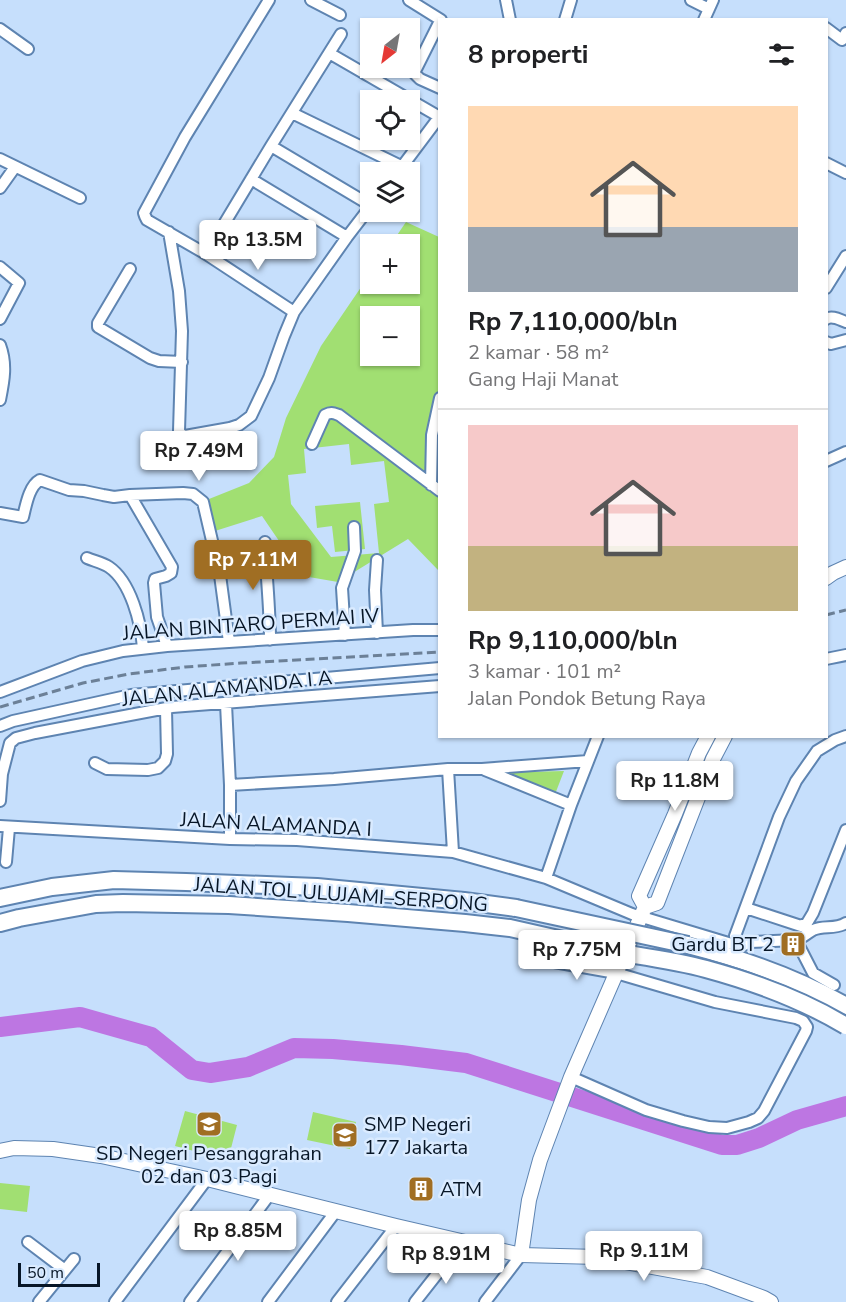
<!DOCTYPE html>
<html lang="id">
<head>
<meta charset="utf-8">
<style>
  :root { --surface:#fff; --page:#f2f2f2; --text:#202124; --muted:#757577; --line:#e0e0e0; --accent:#a06e23 }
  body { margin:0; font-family:"Nunito Sans",sans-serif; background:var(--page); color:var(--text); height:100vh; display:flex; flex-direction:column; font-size:22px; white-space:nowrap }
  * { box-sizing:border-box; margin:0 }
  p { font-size:20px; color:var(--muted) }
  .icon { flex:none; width:33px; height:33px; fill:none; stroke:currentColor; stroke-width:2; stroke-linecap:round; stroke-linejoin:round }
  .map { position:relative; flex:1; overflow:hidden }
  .panel { position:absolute; left:438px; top:18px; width:390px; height:720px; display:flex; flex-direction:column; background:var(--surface); border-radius:0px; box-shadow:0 2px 4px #0004 }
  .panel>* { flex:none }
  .needle { width:39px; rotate:211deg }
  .tools { position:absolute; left:360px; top:18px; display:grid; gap:12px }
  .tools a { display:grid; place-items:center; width:60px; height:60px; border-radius:0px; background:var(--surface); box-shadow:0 2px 4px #0004; font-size:30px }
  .scale { position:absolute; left:18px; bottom:15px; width:82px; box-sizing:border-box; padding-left:6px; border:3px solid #071627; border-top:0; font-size:16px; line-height:21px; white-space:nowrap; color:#071627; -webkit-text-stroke:4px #daebff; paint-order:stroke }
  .price { position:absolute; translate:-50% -51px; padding:0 14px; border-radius:6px; background:#fff; color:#222; font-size:20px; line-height:39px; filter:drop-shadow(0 2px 3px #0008) }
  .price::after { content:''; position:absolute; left:50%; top:36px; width:18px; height:14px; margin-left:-9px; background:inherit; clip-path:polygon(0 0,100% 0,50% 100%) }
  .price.active { background:var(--accent); color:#fff }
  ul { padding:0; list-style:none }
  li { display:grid; align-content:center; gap:12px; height:318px; padding:0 30px }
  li+li { border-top:2px solid var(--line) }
  li span { display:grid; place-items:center; height:186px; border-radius:0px; color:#555 }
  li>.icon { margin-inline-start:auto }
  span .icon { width:108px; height:108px; fill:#fffc; stroke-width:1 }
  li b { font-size:26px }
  h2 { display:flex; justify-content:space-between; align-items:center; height:72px; padding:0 30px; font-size:26px }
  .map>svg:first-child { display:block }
  .green { fill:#a1df72; fill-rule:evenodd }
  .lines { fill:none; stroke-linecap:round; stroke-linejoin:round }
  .river { stroke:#bd76e2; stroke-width:20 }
  .minor-casing { stroke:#5e84b1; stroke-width:14 }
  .major-casing { stroke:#5e84b1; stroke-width:16 }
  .highway-casing { stroke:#5e84b1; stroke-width:20 }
  .minor { stroke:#fff; stroke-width:10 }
  .major { stroke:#fff; stroke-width:14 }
  .highway { stroke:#fff; stroke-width:16 }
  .rail { stroke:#6c8097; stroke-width:3; stroke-dasharray:9 4.5; stroke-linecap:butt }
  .highway-bridge-casing { stroke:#5e84b1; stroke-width:20; stroke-linecap:butt }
  .highway-bridge { stroke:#fff; stroke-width:16 }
  .labels { text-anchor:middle; stroke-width:5; stroke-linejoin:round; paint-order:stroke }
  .street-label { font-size:20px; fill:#071627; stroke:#daebff }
  .poi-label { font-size:20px; fill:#071627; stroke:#daebff; text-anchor:start }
</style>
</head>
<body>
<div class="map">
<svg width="846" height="1302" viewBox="0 0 846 1302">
  <rect width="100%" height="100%" fill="#c6dffc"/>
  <path class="green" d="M406,222l33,15v334l-31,-32 -70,43 -35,-6 -41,-60 -47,15 -6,-32 40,-16 25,-26 12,-39 35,-72 49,-72v10h40v-40h-19zM370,316h40v40h-40zM349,444l2,21 33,-4 5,41 -15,2 5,49 -48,4 -40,-53 -3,-29 18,-2 -2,-24z
    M360,502l5,47 -30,3 -3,-26 -15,2 -2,-22z
    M564,771l-12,31 -67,-29z
    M185,1111l52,14 -9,35 -53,-14z
    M313,1112l43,10 -6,27 -43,-9z
    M0,1183l30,3 -3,26 -27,-3z"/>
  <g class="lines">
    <path class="river" d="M0,1027l80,-10 71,20 41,33 18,3 38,-6 46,-19 39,1 68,6 65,8 256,82h15l22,-7 38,-18 49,-14"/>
    <g class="minor-casing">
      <path id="minor" d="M269,0l-84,137 -41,76 1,3 2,4 59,34 88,58
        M311,0l29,15
        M409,0l32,20
        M506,0l4,20
        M691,0l18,9
        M565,20l6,-20
        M704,20l9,-20
        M826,28l16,12 4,-7
        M0,29l28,20
        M367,43l3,2
        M329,53l109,63 -1,4 -39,52
        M415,71l25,-50
        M415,71v3l5,5 20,9
        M292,113l111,54
        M271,146l99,59
        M0,159l80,39
        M826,163l20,10
        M0,188l15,-21
        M169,232l10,59 3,40 -3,100 2,3 4,2 45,-8 9,-3 12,-9 18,-38 15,-42 10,-24 53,-75 -96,-58
        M347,237l23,-30
        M206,254l65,-108 70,-112
        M0,267l19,16 -19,36
        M130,269l-32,54v4l52,31 9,3 23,1
        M826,288l20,-32
        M826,319c6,-4 14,1 20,3
        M826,342l5,2 15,-4
        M0,345c7,19 4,35 0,55
        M312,444l13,-29c6,-3 8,-2 14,0l101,76
        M826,461l20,-9
        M431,485l1,-50 8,-37
        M130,495l42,72 -1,6 -5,3 -11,3 -1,4 3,34 10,29
        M0,513l23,4c3,-12 6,-31 17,-37l29,10 15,1 19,4 11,2 16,-2 53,-2 10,1 10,8 17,73 9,67
        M265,542c1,33 5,65 5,98
        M87,558c7,3 16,5 22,9 22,15 32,56 34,81
        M377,633l-2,-43 2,-30
        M345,635l-3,-47 13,-37 -1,-24
        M826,659l20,-4
        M0,692l82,-31 41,-10 44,-5 246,-16h27
        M226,704l4,81v54
        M0,726l13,-5 118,-26 309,-27
        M95,763l12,6 41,1 10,-2 7,-7 2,-7 -1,-45
        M448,769l5,83
        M485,770l86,35
        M230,785l104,-6 114,-10h34l106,-8
        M0,801l2,-27 8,-31 6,-5 19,-5 137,-26 268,-21
        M0,826l230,13 67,1 156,12 93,26 86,36 103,31h9l6,-3 46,-2c7,-2 11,-7 17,-10 11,-5 22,0 33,-7
        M6,862l3,-34
        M546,878l25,-73 27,-69
        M746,908l55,18 6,-3 6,-10 33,-83
        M735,936l44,-119 17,-36 21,-30 18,-11 11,-4
        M796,940l17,33 21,12
        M543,960l73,13 99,29 81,16 7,3 4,6 -1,4 -42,80 -6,7 -9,4 -22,6 -18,-1 -26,-6 -37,-11 -75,-33
        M28,1242l37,28
        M39,1302l35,-43
        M115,1302l92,-123
        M190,1302l80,-108
        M268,1302l68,-91
        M337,1302l59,-76
        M415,1302l48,-61
        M485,1302l36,-47"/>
    </g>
    <g class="major-casing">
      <path id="major" d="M826,578l7,-5 13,-6
        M645,907l12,-4 56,-144 12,-23
        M645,907l-6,-11 36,-82 24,-61 9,-17
        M0,1151l14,-3 39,1 48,7 106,23 189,47 125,29 77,2 109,20 57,21 7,4
        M521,1255l8,-55 11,-40 31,-83 74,-170"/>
    </g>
    <g class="highway-casing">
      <path id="highway" d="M0,898l52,-11 62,-7 72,2 131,5 147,14 52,7
        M0,923l19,-5 77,-14 27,-1 106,2 119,8 117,10 45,5 106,24
        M688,945c55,14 109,33 158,61"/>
    </g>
    <use href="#minor" class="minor"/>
    <use href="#major" class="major"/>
    <use href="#highway" class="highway"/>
    <path class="rail" d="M826,615l20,-5
      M0,707l83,-24 46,-9 56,-7 56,-4 199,-11"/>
    <g class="highway-bridge-casing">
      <path id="highway-bridge" d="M516,908l172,37
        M616,952c30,5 61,9 90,17 48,13 97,31 140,57"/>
    </g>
    <use href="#highway-bridge" class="highway-bridge"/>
  </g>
  <defs>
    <g id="building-square" transform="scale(1.35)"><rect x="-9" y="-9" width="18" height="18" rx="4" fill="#a06e23" stroke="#daebff"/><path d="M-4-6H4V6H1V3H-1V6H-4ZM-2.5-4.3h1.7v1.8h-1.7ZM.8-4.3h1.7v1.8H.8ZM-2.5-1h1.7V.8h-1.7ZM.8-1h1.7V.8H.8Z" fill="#fff"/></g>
    <g id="school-square" transform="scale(1.35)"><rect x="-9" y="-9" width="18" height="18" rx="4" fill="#a06e23" stroke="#daebff"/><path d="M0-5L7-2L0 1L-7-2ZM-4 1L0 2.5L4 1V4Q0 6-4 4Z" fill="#fff"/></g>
  </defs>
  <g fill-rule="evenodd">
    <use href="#building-square" x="793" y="944"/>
    <use href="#school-square" x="209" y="1124"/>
    <use href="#school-square" x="345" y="1135"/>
    <use href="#building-square" x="421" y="1189"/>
  </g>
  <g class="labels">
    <g class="street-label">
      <text transform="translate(251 624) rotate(-4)" y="7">JALAN BINTARO PERMAI IV</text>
      <text transform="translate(227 688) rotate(-6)" y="7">JALAN ALAMANDA I A</text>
      <text transform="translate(276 824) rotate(3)" y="7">JALAN ALAMANDA I</text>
      <text transform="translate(341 894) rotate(4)" y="7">JALAN TOL ULUJAMI–SERPONG</text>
    </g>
    <g class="poi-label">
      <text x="774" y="951" text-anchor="end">Gardu BT 2</text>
      <text x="364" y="1131">SMP Negeri<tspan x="364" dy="23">177 Jakarta</tspan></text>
      <text x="209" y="1160" text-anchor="middle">SD Negeri Pesanggrahan<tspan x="209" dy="23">02 dan 03 Pagi</tspan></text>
      <text x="440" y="1196">ATM</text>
    </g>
  </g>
</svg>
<div class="tools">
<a><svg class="needle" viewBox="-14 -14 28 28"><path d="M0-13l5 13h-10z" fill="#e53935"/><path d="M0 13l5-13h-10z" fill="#757577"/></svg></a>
<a><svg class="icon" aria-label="locate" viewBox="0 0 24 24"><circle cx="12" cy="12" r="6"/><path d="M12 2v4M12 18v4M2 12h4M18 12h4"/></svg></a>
<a><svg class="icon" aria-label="layers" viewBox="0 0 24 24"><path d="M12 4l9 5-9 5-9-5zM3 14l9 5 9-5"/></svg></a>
<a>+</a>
<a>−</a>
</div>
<div class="scale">50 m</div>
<b class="price" style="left:258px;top:271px">Rp 13.5M</b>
<b class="price" style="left:199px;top:482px">Rp 7.49M</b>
<b class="price active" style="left:253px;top:591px">Rp 7.11M</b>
<b class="price" style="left:675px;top:812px">Rp 11.8M</b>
<b class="price" style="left:577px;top:981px">Rp 7.75M</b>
<b class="price" style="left:238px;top:1262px">Rp 8.85M</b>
<b class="price" style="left:644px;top:1282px">Rp 9.11M</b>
<b class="price" style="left:446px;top:1285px">Rp 8.91M</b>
<section class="panel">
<h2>8 properti<svg class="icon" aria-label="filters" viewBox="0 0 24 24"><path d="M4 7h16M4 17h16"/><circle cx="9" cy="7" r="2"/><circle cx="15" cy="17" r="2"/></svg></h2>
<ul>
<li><span style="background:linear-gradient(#ffd9b3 65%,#9aa5b1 0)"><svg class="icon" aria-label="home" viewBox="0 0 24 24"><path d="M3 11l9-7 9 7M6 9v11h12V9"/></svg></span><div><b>Rp 7,110,000/bln</b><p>2 kamar · 58 m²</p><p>Gang Haji Manat</p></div></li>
<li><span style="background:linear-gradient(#f6c9c9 65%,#c2b280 0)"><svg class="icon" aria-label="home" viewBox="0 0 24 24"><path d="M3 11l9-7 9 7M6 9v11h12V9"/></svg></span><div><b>Rp 9,110,000/bln</b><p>3 kamar · 101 m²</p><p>Jalan Pondok Betung Raya</p></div></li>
</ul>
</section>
</div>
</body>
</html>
